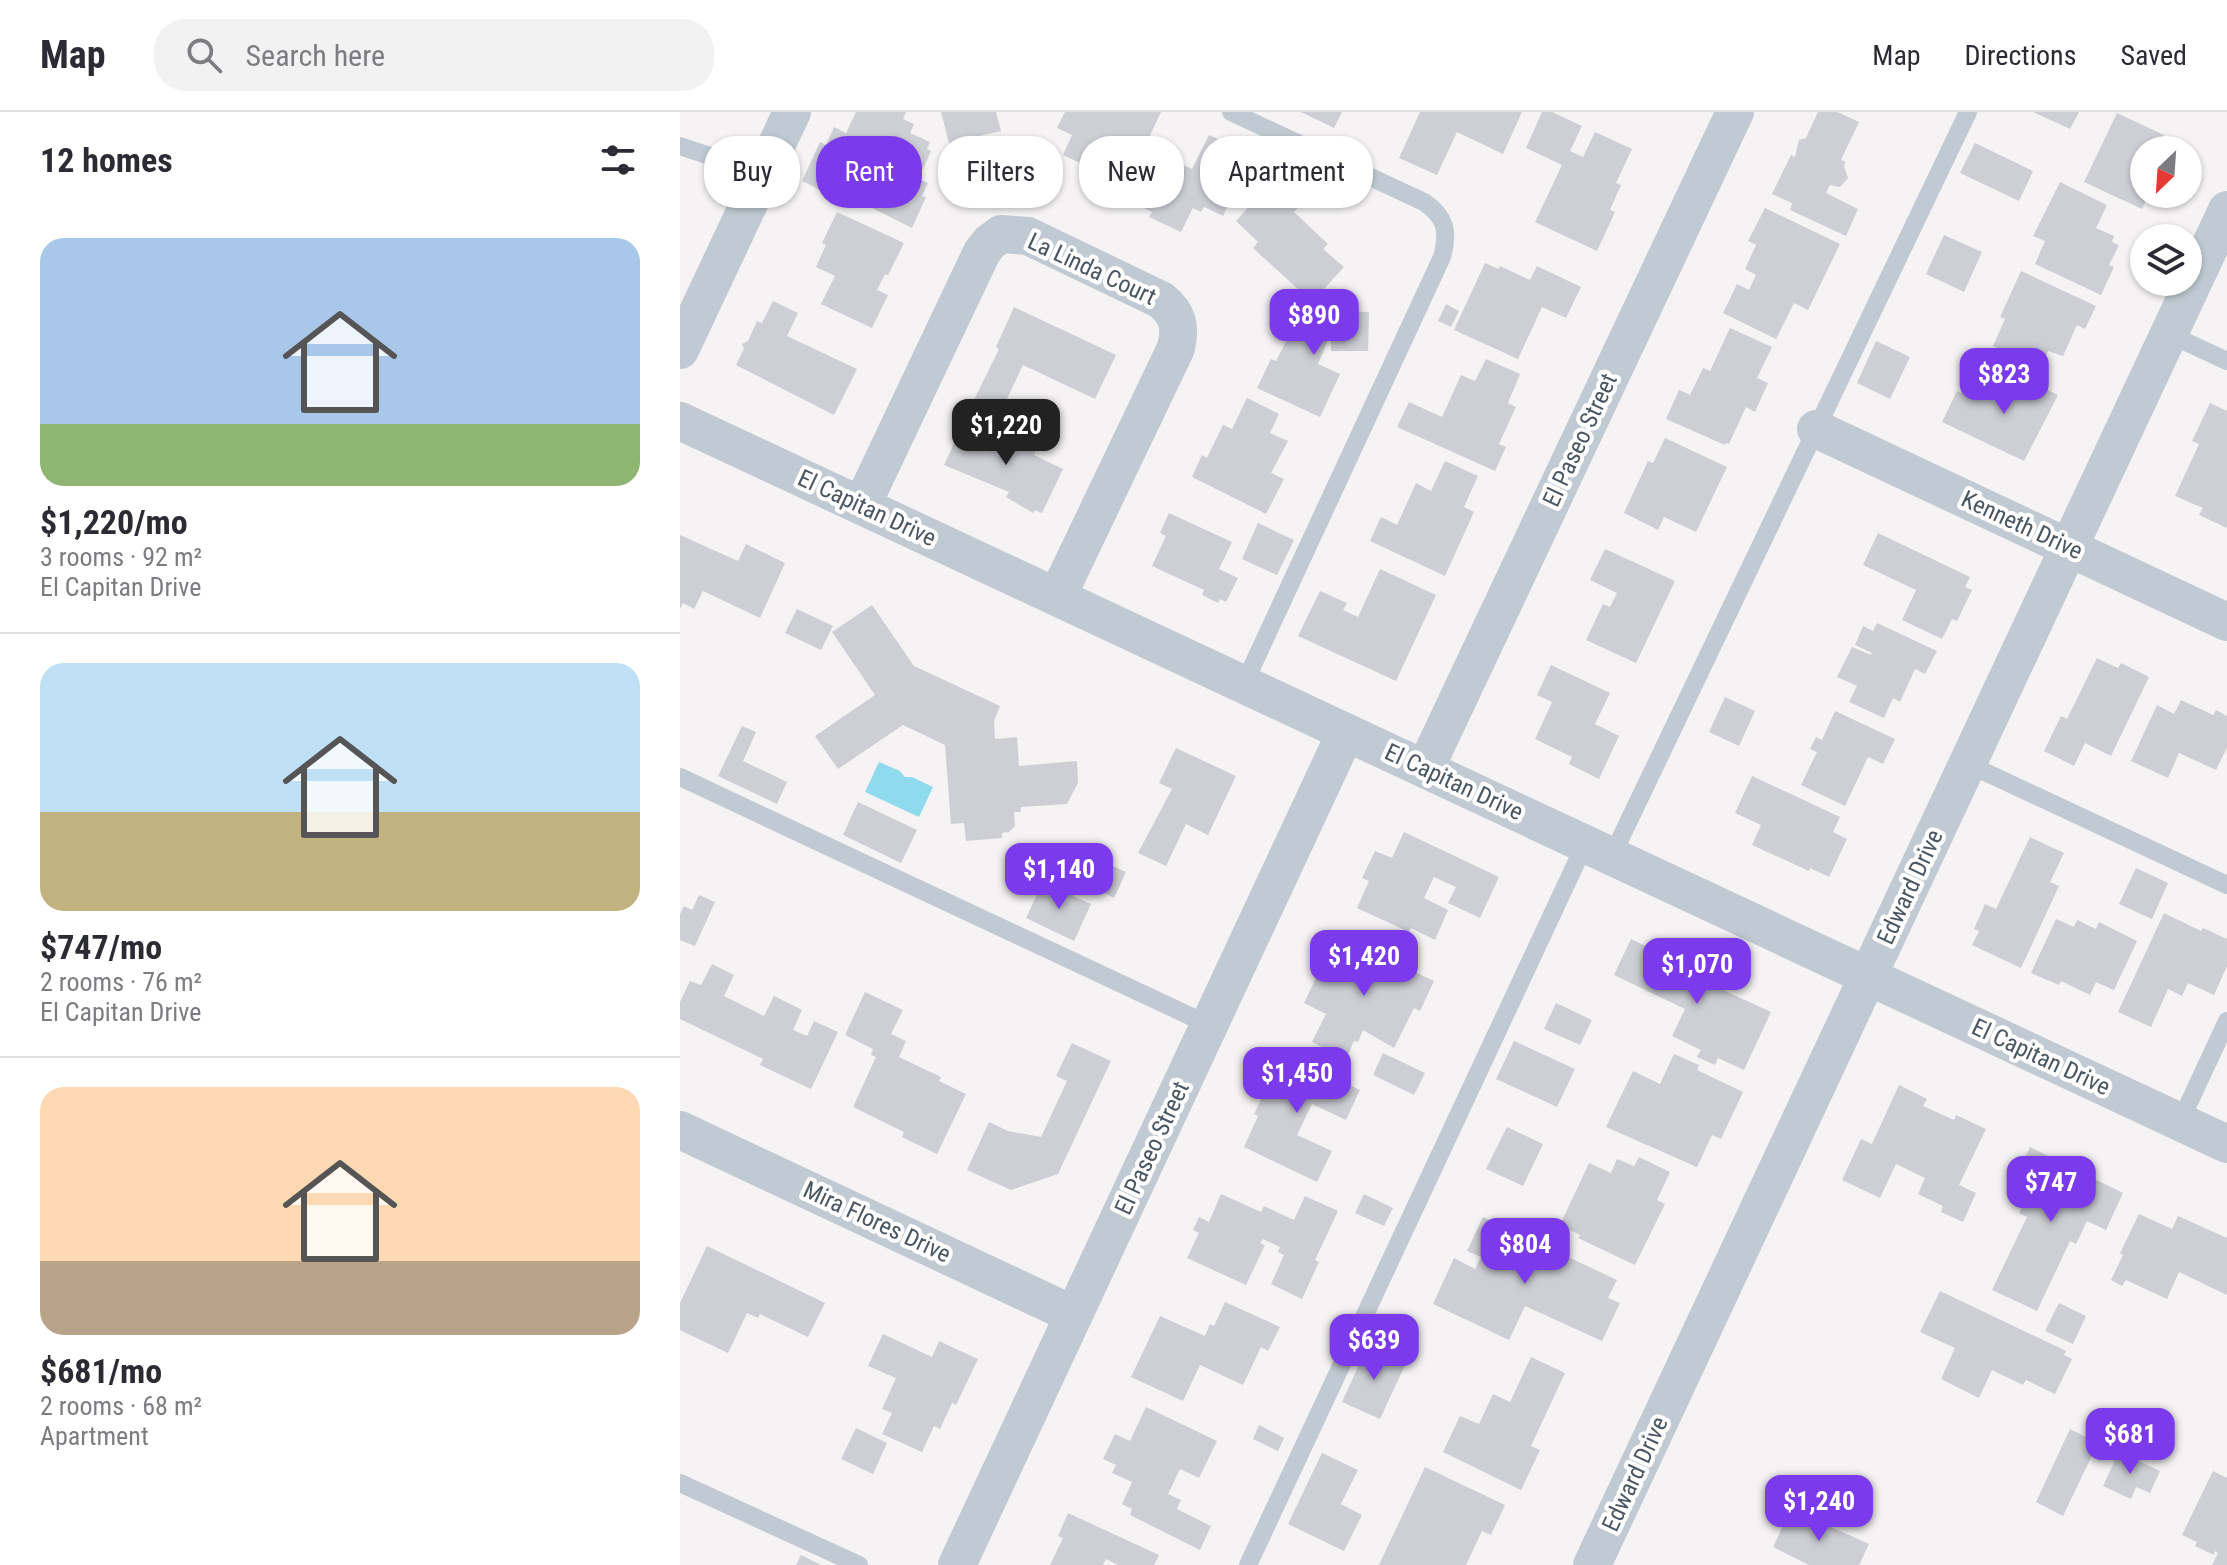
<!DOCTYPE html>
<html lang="en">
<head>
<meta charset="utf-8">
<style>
  :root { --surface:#fff; --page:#f2f2f3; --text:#2b2b33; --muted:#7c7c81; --line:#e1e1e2; --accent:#7c3aed }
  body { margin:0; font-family:"Roboto Condensed",sans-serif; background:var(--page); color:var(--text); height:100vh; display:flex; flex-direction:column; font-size:30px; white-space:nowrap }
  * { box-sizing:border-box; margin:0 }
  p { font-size:26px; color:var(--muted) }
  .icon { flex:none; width:44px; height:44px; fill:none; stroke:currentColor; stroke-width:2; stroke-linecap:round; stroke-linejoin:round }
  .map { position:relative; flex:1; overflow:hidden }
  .side { display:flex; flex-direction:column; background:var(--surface); width:680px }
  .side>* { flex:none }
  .hud { position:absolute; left:24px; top:24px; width:760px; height:72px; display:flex; gap:16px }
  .needle { width:52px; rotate:205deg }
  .fabs { position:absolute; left:1450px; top:24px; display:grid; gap:16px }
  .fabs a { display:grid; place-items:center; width:72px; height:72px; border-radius:50%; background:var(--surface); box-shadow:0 2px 6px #0004; font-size:40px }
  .price { position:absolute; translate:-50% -68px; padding:0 18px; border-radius:16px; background:var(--accent); color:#fff; font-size:26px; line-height:52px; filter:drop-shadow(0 2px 4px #0008) }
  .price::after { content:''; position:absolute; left:50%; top:48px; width:24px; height:18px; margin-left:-12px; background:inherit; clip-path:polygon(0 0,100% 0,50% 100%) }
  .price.on { background:#222; color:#fff }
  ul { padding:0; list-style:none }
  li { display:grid; align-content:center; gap:16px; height:424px; padding:0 40px }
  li+li { border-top:2px solid var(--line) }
  li span { display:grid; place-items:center; height:248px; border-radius:24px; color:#555 }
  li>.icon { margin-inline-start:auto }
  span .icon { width:144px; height:144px; fill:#fffc; stroke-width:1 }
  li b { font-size:34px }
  h2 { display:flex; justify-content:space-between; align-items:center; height:96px; padding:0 40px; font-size:34px }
  .pill { padding:0 28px; border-radius:32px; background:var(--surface); box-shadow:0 2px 6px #0004; font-size:28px; line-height:72px }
  .pill.on { background:var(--accent); color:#fff }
  header { display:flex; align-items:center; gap:48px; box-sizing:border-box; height:112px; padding:0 40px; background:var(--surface); border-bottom:2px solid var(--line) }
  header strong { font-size:38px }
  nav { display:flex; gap:44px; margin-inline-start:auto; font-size:28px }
  .search { width:560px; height:72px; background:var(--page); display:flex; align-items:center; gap:20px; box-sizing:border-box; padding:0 28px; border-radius:32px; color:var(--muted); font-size:30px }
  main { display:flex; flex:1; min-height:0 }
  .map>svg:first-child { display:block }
  .water { fill:#90daee }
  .building { fill:#cdcfd5 }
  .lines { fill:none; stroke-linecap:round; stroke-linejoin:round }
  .lane { stroke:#c1cad2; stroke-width:18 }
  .street { stroke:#c1cad2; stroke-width:38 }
  .labels { text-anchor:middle; stroke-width:8; stroke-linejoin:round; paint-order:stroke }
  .street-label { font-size:24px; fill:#4a5661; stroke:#fff }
</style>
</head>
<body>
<header>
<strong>Map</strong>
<div class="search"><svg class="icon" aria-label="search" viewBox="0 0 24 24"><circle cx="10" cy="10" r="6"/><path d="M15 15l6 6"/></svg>Search here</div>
<nav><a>Map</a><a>Directions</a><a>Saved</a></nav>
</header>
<main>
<section class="side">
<h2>12 homes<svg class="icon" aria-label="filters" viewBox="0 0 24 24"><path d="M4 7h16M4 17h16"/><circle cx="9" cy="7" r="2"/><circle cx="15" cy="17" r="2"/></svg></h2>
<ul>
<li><span style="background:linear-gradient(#a9c7e8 75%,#8fb573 0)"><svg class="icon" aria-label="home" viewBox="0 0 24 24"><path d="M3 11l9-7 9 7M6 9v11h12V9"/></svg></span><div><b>$1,220/mo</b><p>3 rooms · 92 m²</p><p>El Capitan Drive</p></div></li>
<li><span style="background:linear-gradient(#bfe0f5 60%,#c2b280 0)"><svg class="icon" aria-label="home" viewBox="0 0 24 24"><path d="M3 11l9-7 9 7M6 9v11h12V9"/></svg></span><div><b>$747/mo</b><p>2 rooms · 76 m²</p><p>El Capitan Drive</p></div></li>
<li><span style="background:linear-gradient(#ffd9b3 70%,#b9a48a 0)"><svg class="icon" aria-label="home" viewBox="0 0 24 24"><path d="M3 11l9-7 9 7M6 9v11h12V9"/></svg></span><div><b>$681/mo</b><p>2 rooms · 68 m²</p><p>Apartment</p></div></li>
</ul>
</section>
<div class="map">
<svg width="1547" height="1453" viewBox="0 0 1547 1453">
  <rect width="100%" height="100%" fill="#f5f3f3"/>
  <path class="water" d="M199,650l21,9 5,6h7l21,10 -14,30 -54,-25z"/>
  <path class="building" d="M176,0h50l-3,7 11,5 -4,9 20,9 -3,7 4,2 -8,18 -5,-2 -3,7 -22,-10 -1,2 36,17 -6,13 4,1 -14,31 -76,-38 -3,6 -31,-15 18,-39 6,3 8,-18 12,6z
    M261,0h55l5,19 -52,12z
    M385,0h96l-31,66 -14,-7 -4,7 -49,-23 9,-20 -15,-7z
    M621,0h41l-8,16z
    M740,0h102l-19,42 -46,-22 -20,43 -38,-17z
    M862,0h10l30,14 -12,25 13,6 12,-25 37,17 -16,34 5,2 -11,25 5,2 -18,39 -62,-29 27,-57 -36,-17z
    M1138,0h19l22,10 -18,38 5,2 -2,4 4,12 -8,9 -10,-2 -4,8 32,16 -12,27 -56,-26 2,-7 -20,-9 19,-39 4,2 4,-17 7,-2z
    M1353,0h46l-9,17z
    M1437,1l47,22 -7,15h-13v44h5l-7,15 -58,-27z
    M529,23l43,20 -29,61 -19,-9 -3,5 -8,-4 -12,24 -32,-15 3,-5 -22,-11 23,-50 39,18z
    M1295,31l58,28 -14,30 -59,-28z
    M604,56l27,25 -17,19 34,32 -5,5 21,18 -32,35 -59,-54 5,-6 -22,-21z
    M1380,70l47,23 -11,23 18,8 -2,6 7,3 -10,20 5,2 -13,28 -66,-31 10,-23 -12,-5z
    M1085,96l75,36 -32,66 -14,-7 -18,36 -53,-26 14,-29 12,6 7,-15 -11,-6 11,-24 -8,-4z
    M157,100l67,31 -16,32 -3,-1 -8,16 11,5 -16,33 -51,-24 14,-28 -19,-9 10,-22 -4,-2z
    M1264,123l38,17 -18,40 -38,-18z
    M805,151l14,6 1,-3 30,14 7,-14 44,21 -15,31 -24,-11 -24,52 -64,-29z
    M1341,159l75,35 -11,23 -8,-4 -14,31 -15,-5 -8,19 -47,-24 12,-27 -5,-2z
    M93,189l25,12 -11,23 70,33 -23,46 -98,-50 8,-16 -2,-5 6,-3 9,-20 5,2z
    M766,192l13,7 -8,16 -13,-6z
    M334,195l102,48 -21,44 -72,-34 -25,53 -27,-12 28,-57 -3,-2z
    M611,198l78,2 -1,39h-37v-11h-3l-10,24 22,10 -20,43 -63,-29 14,-29 5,2 14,-27z
    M1050,216l42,19 -15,31 11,5 -13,29 -9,-5 -17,37 -3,-1 -1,2 -59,-26 13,-29 11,5 13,-27 7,3z
    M1196,229l34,16 -20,42 -33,-16z
    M806,247l34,15 -12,29 8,4 -17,37 7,3 -11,24 -98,-44 12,-25 33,15 19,-42 14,6z
    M1332,261l46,22 -34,66 -82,-39 15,-31 11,5 3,-6 28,13z
    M567,286l32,16 -9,19 18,8 -17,32 13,6 -18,35 -74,-37 10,-22 5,3 16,-33 9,4z
    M1530,291l17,8v117l-28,-13 4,-7 -28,-12 24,-52 -7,-3z
    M282,314l44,21 8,-17 25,13 -5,12 29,14 -21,44 -7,-3 -2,3 -27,-16 3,-5 -65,-27z
    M985,326l62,29 -31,65 -32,-15 -6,13 -34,-17 24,-52 5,2z
    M765,349l33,15 -14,31 10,5 -29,64 -75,-35 11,-24 16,8 19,-42 15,8z
    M489,401l63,29 -13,27 19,9 -12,24 -6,-3 -2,4 -16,-8 2,-5 -52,-24 14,-30 -6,-3z
    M578,411l36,17 -17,35 -35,-16z
    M1198,421l92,44 -5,10 7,3 -15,31 -5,-2 -10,20 -40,-19 14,-30 -53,-25z
    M0,423l58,26 8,-17 39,19 -25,55 -57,-27 -9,18 -11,-6 -3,6z
    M925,437l70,32 -39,82 -50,-23 17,-36 7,3 7,-14 -27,-13z
    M700,457l56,26 -40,86 -98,-45 22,-45 27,12 -4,7 15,7z
    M192,493l42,61 86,40 -6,15 1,18 22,-2 2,29 58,-5 1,22 -11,21 -46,3v5h-7l1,14 -6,6 -7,1v5l-36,3 -2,-18 -13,1 -6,-79 -42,-20 -65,44 -23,-33 60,-41 -43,-63z
    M117,497l36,17 -12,24 -36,-17z
    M1197,511l60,28 -12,23 -10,-5 -15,33 -7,-4 -9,20 -35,-16 8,-16 -20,-9 15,-30 19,8 1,-2 -17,-8 8,-19 10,5z
    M1417,546l21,10 3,-5 28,14 -38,79 -26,-13 -11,23 -30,-15 17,-35 6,3z
    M871,553l59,28 -15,31 24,12 -20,43 -30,-15 3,-7 -37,-18 17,-37 -15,-7z
    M1045,585l30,14 -16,35 -30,-14z
    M1501,588l32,15 3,-5 11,6v32l-11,22 -37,-17 -11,25 -37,-17 26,-56 17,9z
    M1155,599l60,28 -12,25 -15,-7 -23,49 -44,-21 16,-33 -7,-3 6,-12 6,3z
    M62,614l14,6 -13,29 44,21 -10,22 -59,-28z
    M496,636l60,28 -28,59 -22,-11 -20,42 -28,-13 34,-64 -13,-6z
    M1072,664l88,41 -7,15 14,7 -18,38 -19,-9 -1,3 -57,-26 9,-20 -26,-12z
    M178,690l59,28 -16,33 -58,-28z
    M724,720l95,45 -19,41 -32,-15 8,-16 -22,-10 -10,21 24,12 -13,30 -24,-12 -2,4 -52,-24 12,-27 -7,-3 13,-27 17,7z
    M1350,725l34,16 -14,29 9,4 -38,82 -49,-23 7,-14 -5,-2 11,-25 11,5z
    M426,751l20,9 -12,26 -20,-10z
    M1456,756l32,15 -16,36 -33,-15z
    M363,770l18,8 2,-3 12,5 -2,4 18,8 -17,37 -48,-23z
    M19,783l16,7 -20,44 -15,-6v-26l4,-8 8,4z
    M1484,801l37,18 2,-3 24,11v27l-13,29 -26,-12 -6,13 -14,-7 -17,38 -33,-15z
    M1376,807l18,8 3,-7 19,9 3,-7 38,19 -23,49 -18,-8 -6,13 -29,-14 -2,4 -28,-12z
    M662,826l92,43 -14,30 -6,-3 -20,40 -31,-18 -5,12 -4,-1 -8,18 -34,-17 14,-28 -22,-11 23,-48 6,3z
    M951,827l72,34 -4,6 72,33 -27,58 -26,-12 -3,7 -18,-8 4,-7 -29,-14 13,-27 -71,-34z
    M32,852l22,11 -10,21 40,20 10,-20 28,14 -9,20 14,6 7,-15 24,11 -27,57 -51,-24 3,-6 -83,-40v-17l10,-21 11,4z
    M185,880l38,18 -12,24 15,7 -7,16 42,20 -2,4 27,13 -29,60 -35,-17 2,-5 -51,-25 23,-50 -5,-2 2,-6 -28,-14z
    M876,891l36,17 -12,25 -36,-16z
    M834,929l61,28 -18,38 -61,-28z
    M392,931l39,18 -53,113 -47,16 -44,-20 22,-48 19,9 33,6 26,-56 -11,-5z
    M603,941l77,37 -14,30 -34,-16 -15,31 35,16 -15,31 -73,-35 14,-31 -4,-2z
    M703,941l42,20 -11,22 -41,-20z
    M994,942l25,11 -2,5 46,22 -22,47 -9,-4 -15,32 -91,-40 27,-56 27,13z
    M1219,973l28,14 -4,7 31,14 2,-5 30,14 -27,56 17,8 -13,29 -22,-10 2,-6 -25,-12 7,-16 -29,-14 -16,34 -38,-18 19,-41 11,5z
    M827,1015l36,17 -20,42 -37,-17z
    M1350,1035l93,46 -17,37 -19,-9 -11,23 -6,-3 -33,70 -45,-21 35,-73 -8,-4 10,-19 -18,-8z
    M959,1045l31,15 -13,28 8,4 -30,61 -57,-27 2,-3 -20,-10 29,-62 22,10 6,-14 17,7z
    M541,1082l40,18 3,-6 30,14 11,-24 33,15 -23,49 4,2 -17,37 -31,-15 13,-29 -6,-3 2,-5 -17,-8 -3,4 5,2 -19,40 -59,-27 12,-25 -6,-3 6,-13 10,5z
    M684,1082l29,14 -9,18 -29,-13z
    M1459,1102l33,15 6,-13 49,22v57l-48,-23 -12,27 -41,-19 -4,6 -11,-6 12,-25 -3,-2z
    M803,1105l134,63 -9,18 12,5 -18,38 -77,-35 -16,34 -76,-36 21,-46 21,11 6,-12 -14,-6z
    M27,1134l118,57 -17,34 -48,-23 -2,4 -11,-5 -19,40 -48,-23v-27z
    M1260,1179l126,60 -2,4 8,4 -17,35 -29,-14 -3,5 -31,-15 -13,28 -38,-19 14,-31 -35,-16z
    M545,1190l55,25 -12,24 -7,-4 -18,38 -43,-20 -17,36 -52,-24 29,-61 45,20 5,-12 4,2z
    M1379,1191l27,13 -13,28 -28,-13z
    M203,1222l49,23 7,-16 39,18 -22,46 -4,-2 -12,26 -6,-3 -12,26 -40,-18 10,-21 -10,-4 14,-31 -28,-12z
    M688,1233l38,18 -26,56 -38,-17z
    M851,1245l34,16 -34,73 9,4 -19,40 -78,-38 17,-36 19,8 14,-30 17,8z
    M466,1295l71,34 -18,37 -19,-9 -12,25 13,6 -4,9 34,17 -11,24 -70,-35 2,-6 -10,-5 10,-22 -20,-9 4,-8 -13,-6 12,-25 15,7z
    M579,1313l25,13 -6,13 -25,-12z
    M176,1316l31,15 -14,31 -32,-15z
    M1390,1317l28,14 -35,73 -27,-14z
    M1439,1340l41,19 -10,22 -14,-6 -5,12 -28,-13z
    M642,1341l36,17 -17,34 21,11 -18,36 -56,-27z
    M745,1355l80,38 -14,30 -9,-4 -16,34h-87z
    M1533,1359l14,7v87h-15l6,-12 -3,-2 -1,4 -19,-9 2,-4 -15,-7z
    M1110,1399l28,14 2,-3 49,22 -10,21h-50l-36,-18z
    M388,1401l91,42 -5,10h-36l-12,-6 -3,6h-53l13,-27 -5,-2z
    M121,1443l20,10h-25z"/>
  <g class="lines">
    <path class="lane" d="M551,0l193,90c22,15 25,30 18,55l-198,427
      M0,34l83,28
      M1489,222l58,27
      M1288,652l259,121
      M0,665l529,248
      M932,744l356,-744
      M1500,1010l47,-101
      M0,1371l179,82
      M568,1453l337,-721"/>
    <path class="street" d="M0,238l112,-238
      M0,309l1547,723
      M1136,317l411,193
      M182,393l120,-253 8,-10 11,-8 27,2 133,64c17,14 20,26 15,48l-119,249
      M745,657l310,-657
      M0,1018l394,185
      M277,1453l389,-833
      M912,1453l635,-1355"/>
  </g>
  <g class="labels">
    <g class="street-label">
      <text transform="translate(412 157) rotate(25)" y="8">La Linda Court</text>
      <text transform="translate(900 328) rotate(-65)" y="8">El Paseo Street</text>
      <text transform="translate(187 396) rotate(25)" y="8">El Capitan Drive</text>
      <text transform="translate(1342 413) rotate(25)" y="8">Kenneth Drive</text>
      <text transform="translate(774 670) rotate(25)" y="8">El Capitan Drive</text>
      <text transform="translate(1230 775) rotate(-65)" y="8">Edward Drive</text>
      <text transform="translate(1361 945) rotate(25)" y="8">El Capitan Drive</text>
      <text transform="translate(472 1036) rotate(-65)" y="8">El Paseo Street</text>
      <text transform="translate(197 1110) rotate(25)" y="8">Mira Flores Drive</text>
      <text transform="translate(955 1362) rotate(-65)" y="8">Edward Drive</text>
    </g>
  </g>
</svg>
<div class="fabs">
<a><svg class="needle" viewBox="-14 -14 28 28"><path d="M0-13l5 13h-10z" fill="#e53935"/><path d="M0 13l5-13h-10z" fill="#7c7c81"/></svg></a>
<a><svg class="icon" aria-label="layers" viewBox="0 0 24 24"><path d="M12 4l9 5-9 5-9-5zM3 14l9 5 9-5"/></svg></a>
</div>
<b class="price" style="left:634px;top:245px">$890</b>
<b class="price" style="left:1324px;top:304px">$823</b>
<b class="price on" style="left:326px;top:355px">$1,220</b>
<b class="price" style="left:379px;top:799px">$1,140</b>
<b class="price" style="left:684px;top:886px">$1,420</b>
<b class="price" style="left:1017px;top:894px">$1,070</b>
<b class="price" style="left:617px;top:1003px">$1,450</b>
<b class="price" style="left:1371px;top:1112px">$747</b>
<b class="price" style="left:845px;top:1174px">$804</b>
<b class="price" style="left:694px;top:1270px">$639</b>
<b class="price" style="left:1450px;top:1364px">$681</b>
<b class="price" style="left:1139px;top:1431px">$1,240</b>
<div class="hud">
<a class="pill">Buy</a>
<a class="pill on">Rent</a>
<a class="pill">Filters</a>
<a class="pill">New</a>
<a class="pill">Apartment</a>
</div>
</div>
</main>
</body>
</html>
